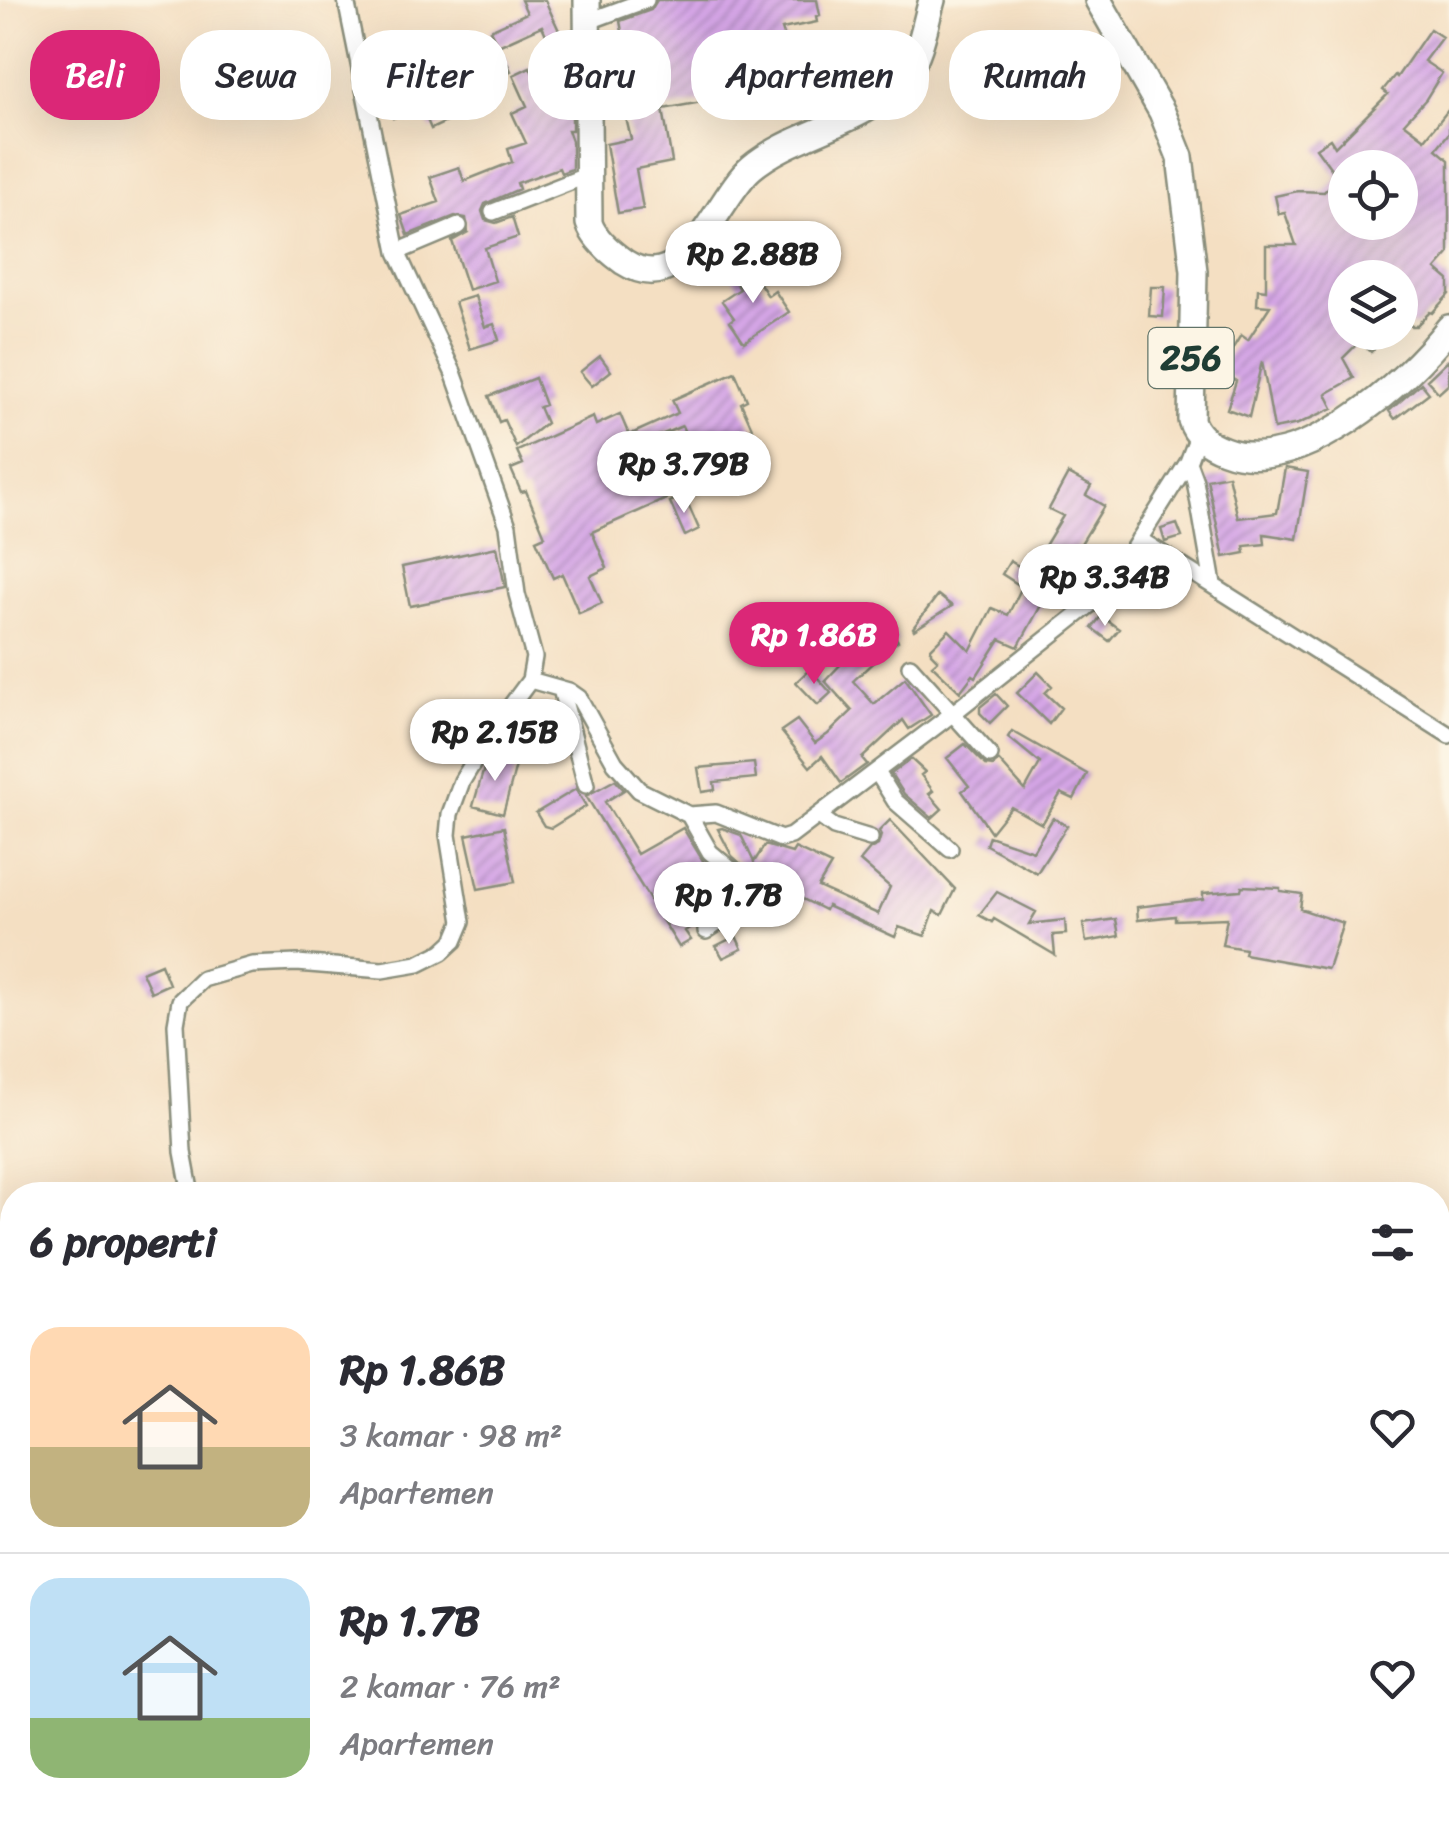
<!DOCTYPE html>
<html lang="id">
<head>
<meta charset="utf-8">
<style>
  :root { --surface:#fff; --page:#f7f7f7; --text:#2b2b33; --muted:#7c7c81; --line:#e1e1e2; --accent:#db2777 }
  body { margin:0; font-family:Sriracha,sans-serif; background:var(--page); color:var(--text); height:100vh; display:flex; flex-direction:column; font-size:38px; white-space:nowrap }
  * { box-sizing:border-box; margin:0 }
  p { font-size:32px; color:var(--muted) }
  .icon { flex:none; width:55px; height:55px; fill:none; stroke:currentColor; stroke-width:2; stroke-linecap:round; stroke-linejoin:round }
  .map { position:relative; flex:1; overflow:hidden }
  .sheet { position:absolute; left:0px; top:1182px; width:1450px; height:642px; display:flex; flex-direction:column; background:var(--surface); border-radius:40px 40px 0 0; box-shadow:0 10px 40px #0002 }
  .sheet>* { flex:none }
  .banner { position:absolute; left:30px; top:30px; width:1390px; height:90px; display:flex; gap:20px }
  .fabs { position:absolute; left:1328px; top:150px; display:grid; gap:20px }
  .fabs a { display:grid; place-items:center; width:90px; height:90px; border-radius:50%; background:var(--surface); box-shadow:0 10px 40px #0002; font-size:50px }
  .price { position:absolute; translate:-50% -85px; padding:0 22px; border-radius:35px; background:#fff; color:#222; font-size:32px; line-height:65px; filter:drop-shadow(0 2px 5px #0008) }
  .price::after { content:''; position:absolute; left:50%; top:60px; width:30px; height:22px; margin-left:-15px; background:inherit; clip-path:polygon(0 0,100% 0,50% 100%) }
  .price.active { background:var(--accent); color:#fff }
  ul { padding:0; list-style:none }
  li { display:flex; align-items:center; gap:30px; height:250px; padding:0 30px }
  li+li { border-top:2px solid var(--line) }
  li span { display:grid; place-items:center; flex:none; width:280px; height:200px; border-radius:30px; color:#555 }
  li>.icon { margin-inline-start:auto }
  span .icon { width:120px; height:120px; fill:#fffc; stroke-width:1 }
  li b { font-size:42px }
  h2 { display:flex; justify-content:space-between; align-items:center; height:120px; padding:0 30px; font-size:42px }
  .tag { padding:0 35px; border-radius:40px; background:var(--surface); box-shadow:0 10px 40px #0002; font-size:35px; line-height:90px }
  .tag.active { background:var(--accent); color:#fff }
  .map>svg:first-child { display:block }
  .building { fill:url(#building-hatch); fill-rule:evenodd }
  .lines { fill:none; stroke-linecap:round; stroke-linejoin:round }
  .minor-casing { stroke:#8a8e7b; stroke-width:20 }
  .primary-casing { stroke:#8a8e7b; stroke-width:30 }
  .minor { stroke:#fff; stroke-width:15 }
  .primary { stroke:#fff; stroke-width:25 }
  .labels { text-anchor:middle; stroke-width:8; stroke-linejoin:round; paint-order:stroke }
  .shield { fill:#fcf5e5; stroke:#617469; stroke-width:2.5 }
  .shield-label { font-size:35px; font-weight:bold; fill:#1f3d34 }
</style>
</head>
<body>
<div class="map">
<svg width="1449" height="1823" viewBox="0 0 1449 1823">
  <defs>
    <pattern id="building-hatch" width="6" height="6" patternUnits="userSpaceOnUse" patternTransform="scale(2.5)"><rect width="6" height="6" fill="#d5a6e6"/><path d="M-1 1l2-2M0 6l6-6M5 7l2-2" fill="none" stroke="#ac88bb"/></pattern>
  </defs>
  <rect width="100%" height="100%" fill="#fcf5e5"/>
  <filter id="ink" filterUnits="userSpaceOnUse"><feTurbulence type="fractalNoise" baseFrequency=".01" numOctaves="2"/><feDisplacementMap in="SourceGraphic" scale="20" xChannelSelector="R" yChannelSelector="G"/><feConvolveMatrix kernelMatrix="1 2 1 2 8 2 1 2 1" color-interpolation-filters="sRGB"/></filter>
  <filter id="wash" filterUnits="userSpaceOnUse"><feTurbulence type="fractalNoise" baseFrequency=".0048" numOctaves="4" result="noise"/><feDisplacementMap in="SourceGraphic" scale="40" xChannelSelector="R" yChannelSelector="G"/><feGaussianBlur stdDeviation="2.25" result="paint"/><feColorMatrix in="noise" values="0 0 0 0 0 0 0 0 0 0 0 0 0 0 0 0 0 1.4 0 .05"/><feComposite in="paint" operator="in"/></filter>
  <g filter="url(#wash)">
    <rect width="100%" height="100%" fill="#f4dfc2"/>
    <g id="blocks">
      <path class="building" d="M521,0h24l16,35 10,-5v22l-14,7 -15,-33 -44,20 -8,-16 37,-17z
        M657,0h160l3,15 -4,1 1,6 -35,7 7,21 -32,11 4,20 -39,8 2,9 -61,11 9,53 -36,7 7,40 -25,4 -12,-69 25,-5 -15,-63 14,-3 -10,-52 31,-11z
        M1430,29l12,8 -18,24 18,12 -16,26 -22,24 21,16 24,-30v24l-13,16 13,11v94l-13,15 13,11v14l-17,19 -2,-1 -14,14h-5l-11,-11v-37h-55v54h45l-19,20 -11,-11 -17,17 11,20 -28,16 7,14 -35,16 -24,5 -12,-68 -13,56 -22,-8 9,-28 -17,-11 22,-35 7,5 22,-34 -13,-1 1,-16 8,1v-45h30l-11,-32 -6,1 -4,-18 23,-5 26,1 14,-14 -22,-30 14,-9 5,8 53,-53 -5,-4 12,-15 2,2zM1345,168h55v54h-55z
        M502,52l9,19 -43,19 8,18 -45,21 -10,-23 -28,12 -7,-15 72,-35 1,3z
        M530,67l15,32 27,2v29h-4l4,11v28l-11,4 -2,-5 -42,15 2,6 -34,15 -3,7 3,9 11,3 16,-6 6,20 -33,11 10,33 -27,9 -16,-49 16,-9 -2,-14 -11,-2 -47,19 -7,-20 38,-13 -9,-25 29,-10 5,14 48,-19 -4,-13 18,-6 -14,-30 15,-7 -14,-31z
        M748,265l20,31 7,-5 14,21 -45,30 -14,-21 4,-3 -12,-17 18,-12 -8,-13z
        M1151,287h14l-2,30 -14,-1z
        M475,296l10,31 9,-3 5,16 -29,9 -15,-47z
        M1163,345l13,1 -1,23 -13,-2z
        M600,356l11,15 -19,15 -12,-14z
        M1449,359v25l-10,9 -12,-13z
        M735,372l12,28 -6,3 12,27 -57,27 -14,-31 -28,12 9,20 -13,5 16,36 -74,33 15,36 -17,8 12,27 -23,10 -17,-39 -9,4 -17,-38 9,-4 -19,-45 -5,1 -10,-23 12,-5 -6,-13 76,-34 3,8 24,-11 9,21 49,-22 -6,-13z
        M535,378l10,27 -6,2 7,16 -30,24 -12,-27 -5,2 -10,-26z
        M1421,383l8,10 -34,26 -6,-8z
        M1285,468l23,4 -11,67 -33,-5 1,10 -21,2 1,7 -21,4 -17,-78 21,-4 10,43 39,-5z
        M1068,474l23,12 -5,9 18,11 -22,36 -16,18 -48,87 -18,-8 -24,38 -3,-2 -13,17 -28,-27 6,-5 -7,-7v-5l18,-18 21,21 22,-43 16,7 14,-28 -20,-13 8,-13 19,11 34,-56 -14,-7z
        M684,495l15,34 -14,7 -15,-34z
        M1177,524l5,13 -17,5 -4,-13z
        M497,547l8,40 -95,19 -8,-39z
        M938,595l14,11 -38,24 -1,-2z
        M1101,616l18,13 -10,12 -17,-13z
        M890,629l8,12 -20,13 2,2 -27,25 21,23 31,-26 26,37 -22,14 -6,-9 -41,38 5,6 -26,19 -19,-27 -12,11 -29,-36 16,-11 18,23 13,-9 24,-23 -27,-30 40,-42 3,4z
        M810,669l21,24 -13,12 -22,-23z
        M1038,672l14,14 -7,7 16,15 -12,16 -32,-31z
        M996,694l11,12 -17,17 -10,-10v-6z
        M1012,731l75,43 -13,25 -13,-6 -19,31 -31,-17 -20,25 -29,-41 7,-5 -22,-28 18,-14 21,21 7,1 6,-5 26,29 15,-27 -32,-26z
        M491,755l26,7 -14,52 -30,-8 12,-41z
        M911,759l14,13 -4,3 12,16 -4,3 13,15 -10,9 -28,-24 -13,-20z
        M754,763l2,15 -42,4 1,8 -13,2 -4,-24z
        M615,780l9,10 -19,12 32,52 46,-26 28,46 4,-3 24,24 -54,36 6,9 -12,7 -93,-151z
        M576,789l10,17 -35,22 -7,-2 -8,-13z
        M1053,818l14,8 -30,47 -51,-28 3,-9 44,15z
        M890,820l65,69 -13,26 -8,-4 -9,25 -26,-9 -4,10 -68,-31 -2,4 -74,-37 -19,-17 -14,-27 4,-1 19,7 13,27 11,-17 27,8 3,-5 36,17 -13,22 60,27 12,-27 -30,-26 10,-12 8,-4 3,-10 -2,-4z
        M504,827l11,55 -37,7 -12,-54z
        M1242,886l38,2v3l22,3 -2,15 43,14 -15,46 -84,-15 1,-5 -23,-4 5,-27 -52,2v-4l-37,4 -1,-13 66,-8v-6l38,-3z
        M997,892l39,20 -7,12 36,-4 1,14 -13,1 2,20 -61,-36 -2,3 -13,-7z
        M1116,919l3,17 -33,6 -3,-18z
        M736,936l6,13 -19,9 -7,-12z
        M161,964l8,20 -18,8 -9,-20z"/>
    </g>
  </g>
  <g filter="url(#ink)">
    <use href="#blocks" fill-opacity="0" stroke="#8a8e7b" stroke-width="2.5"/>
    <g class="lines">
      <g class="minor-casing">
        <path id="minor" d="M589,21l57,-21
          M493,212l95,-37
          M397,252l62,-26
          M1188,462l7,19 18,103
          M1139,539l310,196
          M910,666l80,89
          M530,680l39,11 10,7 36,65 24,27 50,25 27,-2 65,26 10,-3 161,-122 154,-122 82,-130 10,-26
          M561,689l25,96
          M877,772l18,29 55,48
          M689,815l21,37 31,26 12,16 -6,10 -41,27
          M819,816l15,11 36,11
          M191,1195l-8,-43 -7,-128 4,-23 23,-22 49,-14 45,-2 85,7 36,-6 24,-12 12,-11 8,-19 -14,-87 2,-21 12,-33 31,-51 37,-50 4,-23 -17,-63 -9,-68 -55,-154 -56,-120 -51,-252
          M1438,1300l11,-6
          M394,1812l4,11
          M980,1812l3,11
          M1363,1812l5,11
          M199,1823l22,-11
          M734,1823l11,-11
          M1089,1823l17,-11
          M1205,1823l8,-11"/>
      </g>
      <g class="primary-casing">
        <path id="primary" d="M587,0l2,223c5,15 21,29 35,39 62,40 92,-64 127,-94 46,-39 121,-44 156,-95 14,-21 18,-49 25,-73
          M1098,0l64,112 18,45 14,114 -3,149c5,16 17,24 33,30 75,29 182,-67 225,-122"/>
      </g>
      <use href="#minor" class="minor"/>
      <use href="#primary" class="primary"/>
    </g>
  </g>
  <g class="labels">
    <rect class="shield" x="1148.5" y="328" width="85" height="60" rx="8"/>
    <g class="shield-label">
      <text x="1191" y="370">256</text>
    </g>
  </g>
</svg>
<div class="fabs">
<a><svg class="icon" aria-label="locate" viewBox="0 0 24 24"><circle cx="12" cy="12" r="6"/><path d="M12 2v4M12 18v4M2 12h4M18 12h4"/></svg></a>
<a><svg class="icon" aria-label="layers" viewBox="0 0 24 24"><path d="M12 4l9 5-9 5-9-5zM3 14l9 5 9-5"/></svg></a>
</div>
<b class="price" style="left:753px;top:306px">Rp 2.88B</b>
<b class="price" style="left:684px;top:516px">Rp 3.79B</b>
<b class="price" style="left:1105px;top:629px">Rp 3.34B</b>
<b class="price active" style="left:814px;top:687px">Rp 1.86B</b>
<b class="price" style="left:495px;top:784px">Rp 2.15B</b>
<b class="price" style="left:729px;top:947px">Rp 1.7B</b>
<div class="banner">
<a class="tag active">Beli</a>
<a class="tag">Sewa</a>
<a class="tag">Filter</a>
<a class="tag">Baru</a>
<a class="tag">Apartemen</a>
<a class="tag">Rumah</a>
</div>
<section class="sheet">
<h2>6 properti<svg class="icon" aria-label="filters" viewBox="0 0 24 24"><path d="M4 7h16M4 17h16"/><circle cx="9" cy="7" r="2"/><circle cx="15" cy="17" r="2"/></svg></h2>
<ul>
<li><span style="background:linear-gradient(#ffd9b3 60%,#c2b280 0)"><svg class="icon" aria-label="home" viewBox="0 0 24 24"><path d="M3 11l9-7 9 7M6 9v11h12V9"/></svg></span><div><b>Rp 1.86B</b><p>3 kamar · 98 m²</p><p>Apartemen</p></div><svg class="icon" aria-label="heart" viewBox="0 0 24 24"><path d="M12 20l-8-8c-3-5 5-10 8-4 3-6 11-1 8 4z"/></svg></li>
<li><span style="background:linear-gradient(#bfe0f5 70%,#8fb573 0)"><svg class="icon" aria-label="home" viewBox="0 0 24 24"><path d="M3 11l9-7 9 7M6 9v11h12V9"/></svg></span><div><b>Rp 1.7B</b><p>2 kamar · 76 m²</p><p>Apartemen</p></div><svg class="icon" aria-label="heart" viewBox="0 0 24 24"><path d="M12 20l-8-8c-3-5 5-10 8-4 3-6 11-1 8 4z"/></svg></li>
</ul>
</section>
</div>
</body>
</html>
